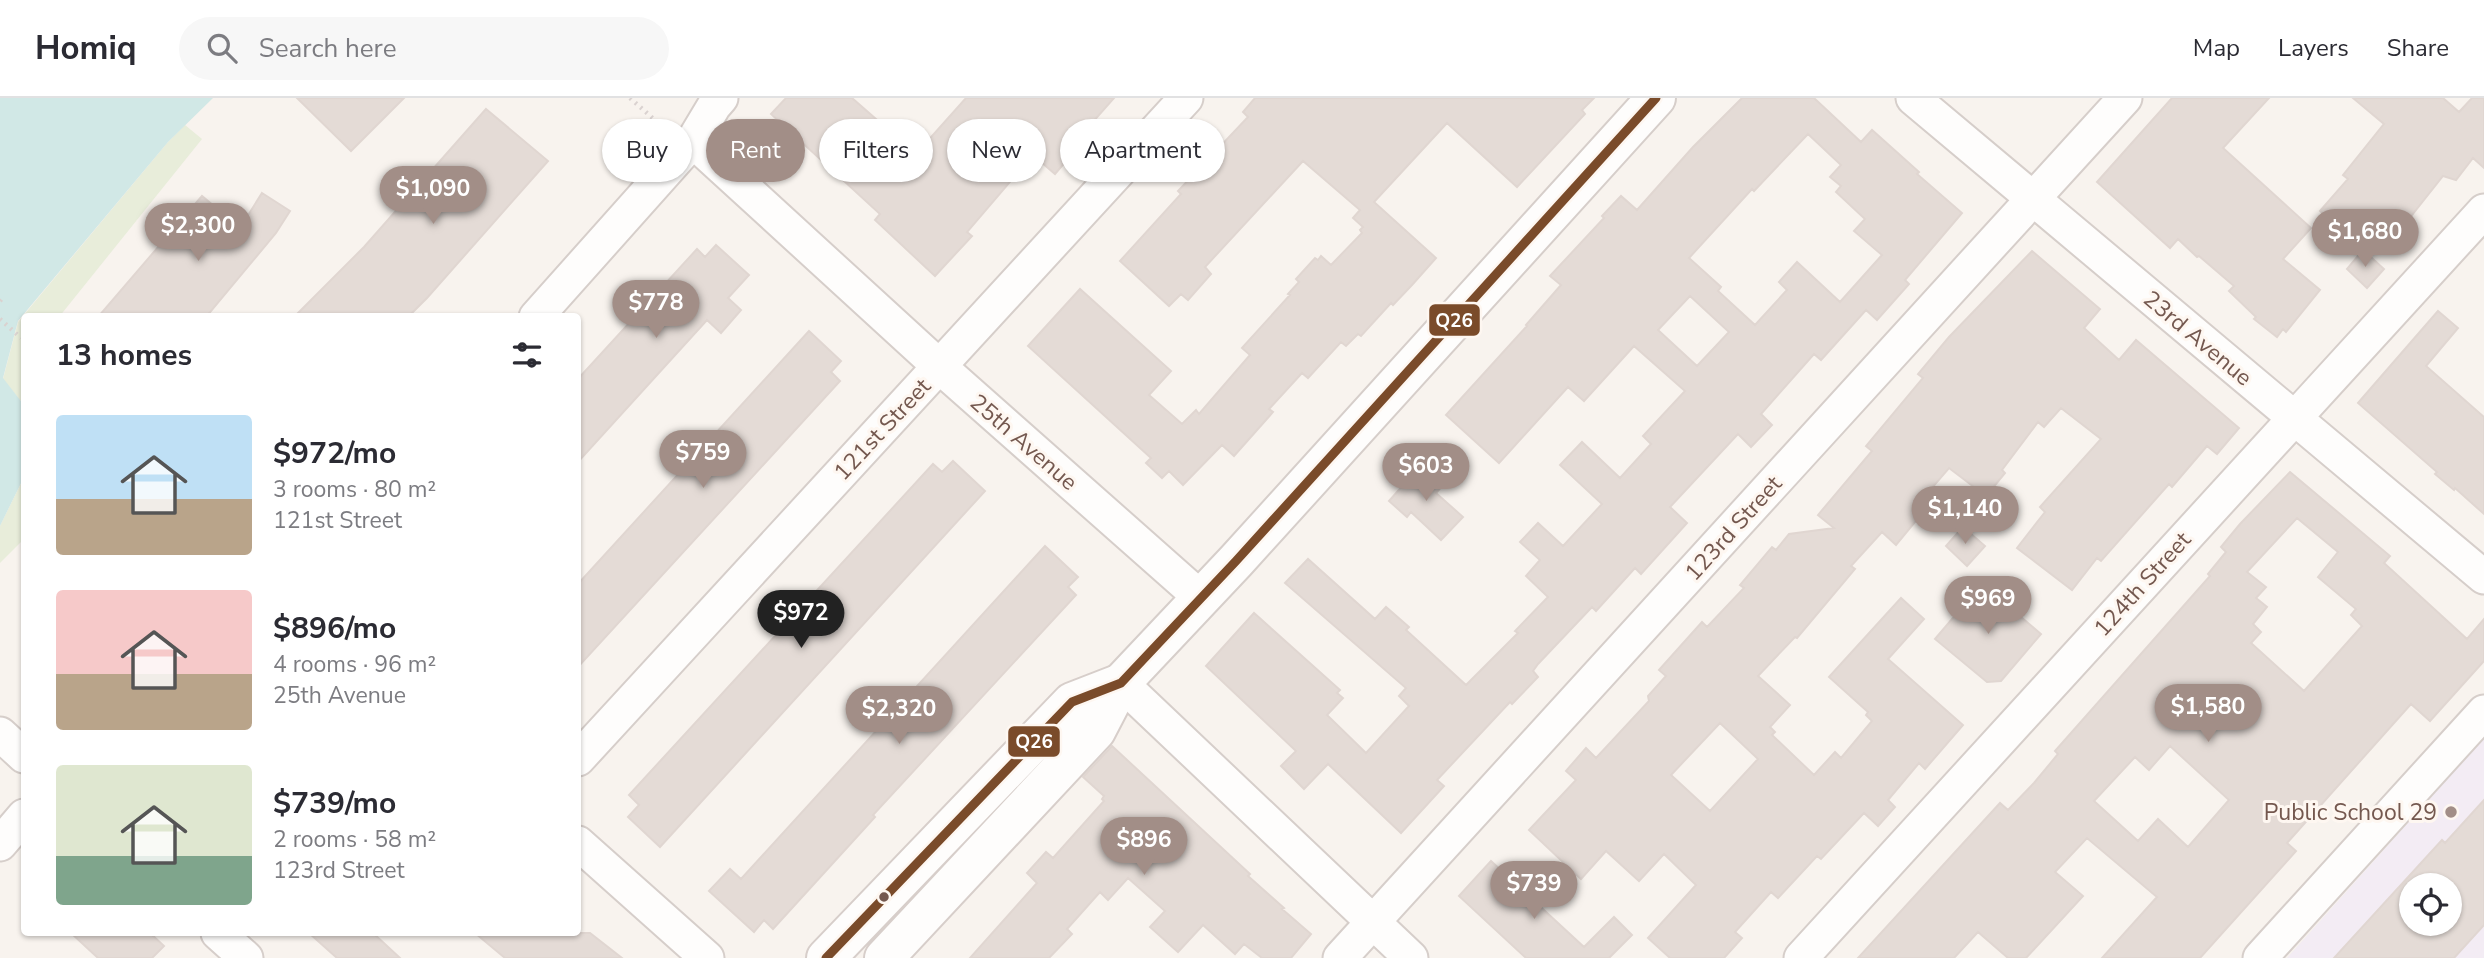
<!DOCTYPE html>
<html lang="en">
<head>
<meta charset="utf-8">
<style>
  :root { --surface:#fff; --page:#f7f7f7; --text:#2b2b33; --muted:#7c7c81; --line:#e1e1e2; --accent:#a28e87 }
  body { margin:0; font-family:"Nunito Sans",sans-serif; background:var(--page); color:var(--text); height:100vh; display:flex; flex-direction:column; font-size:26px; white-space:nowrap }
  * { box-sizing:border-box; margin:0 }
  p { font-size:23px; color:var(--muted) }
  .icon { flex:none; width:38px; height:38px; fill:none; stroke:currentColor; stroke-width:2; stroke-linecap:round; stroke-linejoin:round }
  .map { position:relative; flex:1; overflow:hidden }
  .panel { position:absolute; left:21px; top:215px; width:560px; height:623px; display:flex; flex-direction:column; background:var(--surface); border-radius:7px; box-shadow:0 2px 5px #0004 }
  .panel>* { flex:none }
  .hud { position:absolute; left:602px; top:21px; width:665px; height:63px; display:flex; gap:14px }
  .buttons { position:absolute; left:2399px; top:775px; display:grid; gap:14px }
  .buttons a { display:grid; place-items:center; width:63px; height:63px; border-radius:50%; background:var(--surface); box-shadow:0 2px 5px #0004; font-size:35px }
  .price { position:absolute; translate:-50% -60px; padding:0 16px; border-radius:24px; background:var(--accent); color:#fff; font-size:23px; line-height:46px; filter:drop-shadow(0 2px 4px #0008) }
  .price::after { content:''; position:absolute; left:50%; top:42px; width:21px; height:16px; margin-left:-10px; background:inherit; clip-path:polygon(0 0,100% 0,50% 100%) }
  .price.selected { background:#222; color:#fff }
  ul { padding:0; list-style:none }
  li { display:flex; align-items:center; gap:21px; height:175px; padding:0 35px }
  li span { display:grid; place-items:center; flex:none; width:196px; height:140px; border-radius:7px; color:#555 }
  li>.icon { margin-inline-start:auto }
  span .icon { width:84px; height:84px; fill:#fffc; stroke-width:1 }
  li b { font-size:30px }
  h2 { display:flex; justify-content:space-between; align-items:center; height:84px; padding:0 35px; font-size:30px }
  .pill { padding:0 24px; border-radius:32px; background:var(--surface); box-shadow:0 2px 5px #0004; font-size:24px; line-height:63px }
  .pill.selected { background:var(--accent); color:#fff }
  header { display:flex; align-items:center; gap:42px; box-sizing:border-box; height:98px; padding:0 35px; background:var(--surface); border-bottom:2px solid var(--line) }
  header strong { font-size:33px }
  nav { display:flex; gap:38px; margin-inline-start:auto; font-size:24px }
  .search { width:490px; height:63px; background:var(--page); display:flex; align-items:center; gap:18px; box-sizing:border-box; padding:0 24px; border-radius:38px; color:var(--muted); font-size:26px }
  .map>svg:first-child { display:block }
  .education { fill:#f3ecf4; fill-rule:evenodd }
  .green { fill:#e8edda }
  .water { fill:#d1e8e6 }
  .building { fill:#e4dbd6; stroke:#e0d6d1; stroke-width:2; fill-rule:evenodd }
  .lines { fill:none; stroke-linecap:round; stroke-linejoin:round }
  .minor-casing { stroke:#d6ceca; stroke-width:37 }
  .tertiary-casing { stroke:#d6ceca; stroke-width:42 }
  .secondary-casing { stroke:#d7ceca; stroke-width:42 }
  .path { stroke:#dad2d0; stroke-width:4.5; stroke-dasharray:2 5; stroke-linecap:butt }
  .minor { stroke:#fefdfc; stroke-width:33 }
  .tertiary { stroke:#fefdfc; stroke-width:38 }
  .secondary { stroke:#fefdfc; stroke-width:38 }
  .bus-1-casing { stroke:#fef7f1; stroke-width:14 }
  .bus-1 { stroke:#7a4b2a; stroke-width:9 }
  .poi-dot { fill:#a28e87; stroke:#fef7f1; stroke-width:2.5 }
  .bus-dot { fill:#74584f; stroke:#fef7f1; stroke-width:2.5 }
  .labels { text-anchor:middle; stroke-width:6; stroke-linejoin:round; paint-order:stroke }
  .street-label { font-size:23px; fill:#74584f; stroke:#fef7f1 }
  .poi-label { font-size:23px; fill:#74584f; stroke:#fef7f1; text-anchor:end }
  .line-badge { stroke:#fef7f1; stroke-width:2.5 }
  .badge-label { font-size:19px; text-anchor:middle; font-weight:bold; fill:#fff }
</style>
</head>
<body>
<header>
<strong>Homiq</strong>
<div class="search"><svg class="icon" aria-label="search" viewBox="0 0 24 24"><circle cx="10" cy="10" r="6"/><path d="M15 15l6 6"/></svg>Search here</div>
<nav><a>Map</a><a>Layers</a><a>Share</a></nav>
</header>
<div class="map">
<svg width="2484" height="860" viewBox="0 0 2484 860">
  <rect width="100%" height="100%" fill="#f8f3ee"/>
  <path class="education" d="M2484,640v220h-197zM2412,788h38v38h-38z"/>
  <path class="green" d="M185,27l17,14 -143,178h-35v88l-21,-26 15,-57 150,-180z
    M24,379v62l-24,24v-37z"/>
  <path class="water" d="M0,0h213l-45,44 -150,179 -15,57 21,27v72l-24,49z"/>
  <path class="building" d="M297,0h107l-53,53z
    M786,0h66l64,56 50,-56h148l-46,52 4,4 -17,20 -22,-19 -66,77 5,4 -37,40 -60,-56 5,-6 -109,-100z
    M1255,0h339l-12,12 3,4 -68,73 -70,-64 -73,79 62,56 -24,27 -19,20 -2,-2 -30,33 -3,-2 -12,12 -5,-4 -33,36 -6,-5 -33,36 4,3 -39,44 -12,-11 -39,40 -14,-14 -7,7 -16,-15 5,-5 -123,-112 52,-57 91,82 -22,24 33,29 14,-14 3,4 51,-59 -8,-7 48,-53 -2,-1 11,-12 -3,-3 19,-21 3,2 3,-4 10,9 31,-32 -2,-3 3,-3 -10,-9 7,-8 -57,-49 -98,106 6,7 -23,26 -7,-6 -12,12 -49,-45 61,-67 -3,-3 70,-74 -5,-5z
    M1742,0h72l47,44 11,-12 47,42 -2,2 45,39 -57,67 4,4 -32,36 -11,-10 -45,50 -7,-6 -53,60 11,11 -21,22 -13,-13 -68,73 17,16 -46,51 -6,-6 -39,43 -4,-4 -54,57 -5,7 5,6 -26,27 -2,-2 -73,78 7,6 -43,47 -73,-69 -24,25 -23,-23 15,-15 -90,-85 48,-53 86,77 -3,3 6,5 -16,17 39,38 43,-47 -10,-10 7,-8 -121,-105 23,-24 67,60 11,-12 23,20 -3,3 60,55 52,-52 -3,-2 33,-34 -22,-21 14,-16 -20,-18 18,-19 25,23 39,-42 -42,-39 22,-23 38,36 31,-34 -8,-8 42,-45 -51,-45 -50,55 -16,-14 -69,76 -53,-48 81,-89 -1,-1 35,-40 -11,-9 54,-58 -2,-2 19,-20 16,14 56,-63zM1808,36l33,31 -11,12 11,9 -5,6 29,27 -11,12 28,24 -42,47 -43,-40 -18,20 8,8 -32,35 -37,-34 3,-4 -32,-29 63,-69 2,2zM1690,198l39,36 -32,34 -39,-36z
    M2172,0h97l-46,50 88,80 -28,31 37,31 -34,42 -3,-3 -6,8 -23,-18 2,-2 -27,-26 5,-5 -35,-30 -2,1 -19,-18 -8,9 -73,-66z
    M2353,0h90l16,14 13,-14h12v70l-11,-10 -17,22 -13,-4 -39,49 -4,-3 -30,33 -50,-44 28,-32 -5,-4 41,-51z
    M486,11l62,52 -121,137 -19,19h-114l70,-70z
    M262,95l28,18 -14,22 -70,84h-108l104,-121 38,32z
    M716,147l33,30 -21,23 13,12 -20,23 -14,-13 -129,142v-83l119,-130 8,8z
    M2363,152l21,19 -17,19 -20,-19z
    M2032,153l68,58 -16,19 35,32 17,-20 103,88 -22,26 -10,-8 -35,41 -3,-3 -68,77 -4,-3 -25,32 -55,-42 28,-36 -5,-5 61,-68 -40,-31 -17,19 -6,-5 -36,48 3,3 -19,23 -37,-28 -37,43 7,6 -23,28 -14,-13 -31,34 4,3 -58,69 -2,-1 -37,39 32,29 -20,22 5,5 -3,3 42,40 21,-23 6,6 31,-37 -6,-6 2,-3 -39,-35 72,-79 23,21 -36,40 75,66 -38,44 -6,-6 -31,37 7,7 -17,19 -14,-13 -43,46 -4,-3 -39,42 -7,-6 -36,40 7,6 -18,20h-54l-22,-20 48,-53 -32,-31 -25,27 -33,-30 -25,28 -52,-49 47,-50 -10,-9 20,-23 10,10 53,-57 -1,-5 18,-20 -7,-6 43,-48 5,5 37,-39 -4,-3 32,-38 4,3 13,-16 45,-6 -16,-13 54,-64 -6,-5 57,-68 -5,-4 31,-37zM1720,625l38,36 -48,52 -39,-36z
    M2438,213l20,17 -32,38 58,51v97l-29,-26 -1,2 -19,-16 2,-2 -79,-69z
    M809,233l32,30 -10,11 9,9 -262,286v-83z
    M953,363l32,30 -325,356 -32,-30 11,-12 -10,-10 304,-331 9,8z
    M1422,366l22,20 -8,9 27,24 -22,23 -30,-28 -4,5 -18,-16z
    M2290,374l100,84 -6,7 83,76 17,-20v42l-54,60 -19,-17 -124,139 9,8 -96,107h-98l55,-61 -70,-59 -32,34 28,24 -57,62h-18l-30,-26 -24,26h-96l142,-155 8,7 26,-27 24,-29 -3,-3 155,-175 -2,-2 18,-22 -5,-5 19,-23zM2297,420l41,34 -20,25 38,32 -5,6 11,11 -58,65 -53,-48 10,-11 -8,-8 14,-17 -11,-9 10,-11 -19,-15zM2170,648l59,54 -41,47 -30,-28 -20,22 -44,-40 41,-44 14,13z
    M1963,429l22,19 -18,20 -21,-20z
    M1045,448l33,31 -10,10 8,8 -203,220 2,2 -102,112 -9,-9 -10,12 -45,-41 21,-22 11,10z
    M1982,486l59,50 -40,47 -14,1 -52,-43z
    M1112,648l138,128 -2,2 36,32 -2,1 29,25 -20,24h-29l-18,-14 -9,10 -32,-29 -25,27 -28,-25 15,-16 -37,-33 -20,22 -8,-8 -33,37 5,5 -23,24h-79l67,-75 -10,-10 19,-21 7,6 51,-57 -2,-2 2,-3 -21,-19z
    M2484,702v125l-30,33h-120l108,-118 3,3zM2412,788h38v38h-38z
    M1491,763l93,86 30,-30 18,18 -23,23h-83l-67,-62z
    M71,835h79l14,13 -12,12h-54z
    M309,835h64l27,25h-63z
    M475,835h115l32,25h-117z"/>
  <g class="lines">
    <g class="minor-casing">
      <path id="minor" d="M1913,0l571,479
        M693,43l247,226 261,231
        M536,219l157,-176 21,-35 7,-8
        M1121,585l290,275
        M0,636l24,22
        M578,661l608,-661
        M578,745l129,115
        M0,746l24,-28
        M218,835l28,25
        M1340,860l785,-860
        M1801,860l683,-747
        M2260,860l224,-246"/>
    </g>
    <g class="tertiary-casing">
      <path id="tertiary" d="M1121,585l115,-122 420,-463"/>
    </g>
    <g class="secondary-casing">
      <path id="secondary" d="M826,860l246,-256 49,-19
        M884,860l212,-227 25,-48"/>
    </g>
    <path class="path" d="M630,0l35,31
      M0,203l4,-5
      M0,221l21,19"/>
    <use href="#minor" class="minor"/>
    <use href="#tertiary" class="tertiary"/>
    <use href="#secondary" class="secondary"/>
    <g class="bus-1-casing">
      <path id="bus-1" d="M826,860l246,-256 49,-19 115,-122 420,-463"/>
    </g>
    <use href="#bus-1" class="bus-1"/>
  </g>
  <circle class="poi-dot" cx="2451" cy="714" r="7"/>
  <circle class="bus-dot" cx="884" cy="799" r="6"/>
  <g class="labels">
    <g class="street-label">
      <text transform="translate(2198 240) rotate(40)" y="8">23rd Avenue</text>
      <text transform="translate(882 331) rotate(-47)" y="8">121st Street</text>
      <text transform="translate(1024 344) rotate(41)" y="8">25th Avenue</text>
      <text transform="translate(1733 430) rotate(-48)" y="8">123rd Street</text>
      <text transform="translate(2142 486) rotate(-48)" y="8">124th Street</text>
    </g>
    <g class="poi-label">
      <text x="2437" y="722">Public School 29</text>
    </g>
  </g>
  <g class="line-badge">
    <rect x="1428" y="205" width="53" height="34" rx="7" fill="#7a4b2a"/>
    <rect x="1007" y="627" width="54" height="33" rx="7" fill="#7a4b2a"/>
  </g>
  <g class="badge-label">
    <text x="1454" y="229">Q26</text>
    <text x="1034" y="650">Q26</text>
  </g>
</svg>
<div class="buttons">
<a><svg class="icon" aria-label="locate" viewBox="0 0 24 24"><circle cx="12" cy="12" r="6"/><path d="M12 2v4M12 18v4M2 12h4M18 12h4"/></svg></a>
</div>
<b class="price" style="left:433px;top:128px">$1,090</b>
<b class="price" style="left:198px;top:165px">$2,300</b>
<b class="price" style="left:2365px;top:171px">$1,680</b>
<b class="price" style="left:656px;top:242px">$778</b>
<b class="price" style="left:703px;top:392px">$759</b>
<b class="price" style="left:1426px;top:405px">$603</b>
<b class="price" style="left:1965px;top:448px">$1,140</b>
<b class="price" style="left:1988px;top:538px">$969</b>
<b class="price selected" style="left:801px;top:552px">$972</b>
<b class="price" style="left:2208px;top:646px">$1,580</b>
<b class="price" style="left:899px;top:648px">$2,320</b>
<b class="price" style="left:1144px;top:779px">$896</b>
<b class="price" style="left:1534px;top:823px">$739</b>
<div class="hud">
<a class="pill">Buy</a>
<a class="pill selected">Rent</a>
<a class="pill">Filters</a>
<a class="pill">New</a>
<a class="pill">Apartment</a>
</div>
<section class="panel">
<h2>13 homes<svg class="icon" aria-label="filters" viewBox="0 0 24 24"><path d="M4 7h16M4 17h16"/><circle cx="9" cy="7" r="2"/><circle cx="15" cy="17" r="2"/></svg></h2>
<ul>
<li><span style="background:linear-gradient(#bfe0f5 60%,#b9a48a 0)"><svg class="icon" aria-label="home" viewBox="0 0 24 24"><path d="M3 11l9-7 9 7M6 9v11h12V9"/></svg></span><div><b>$972/mo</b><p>3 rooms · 80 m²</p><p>121st Street</p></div></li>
<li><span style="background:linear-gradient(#f6c9c9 60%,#b9a48a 0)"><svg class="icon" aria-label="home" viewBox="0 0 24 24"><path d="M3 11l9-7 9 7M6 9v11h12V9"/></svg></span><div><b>$896/mo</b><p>4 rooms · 96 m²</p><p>25th Avenue</p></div></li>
<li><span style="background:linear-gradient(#dfe7d0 65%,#7fa58c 0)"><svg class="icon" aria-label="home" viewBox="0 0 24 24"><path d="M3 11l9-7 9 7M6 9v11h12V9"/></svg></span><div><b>$739/mo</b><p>2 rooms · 58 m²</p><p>123rd Street</p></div></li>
</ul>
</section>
</div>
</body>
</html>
